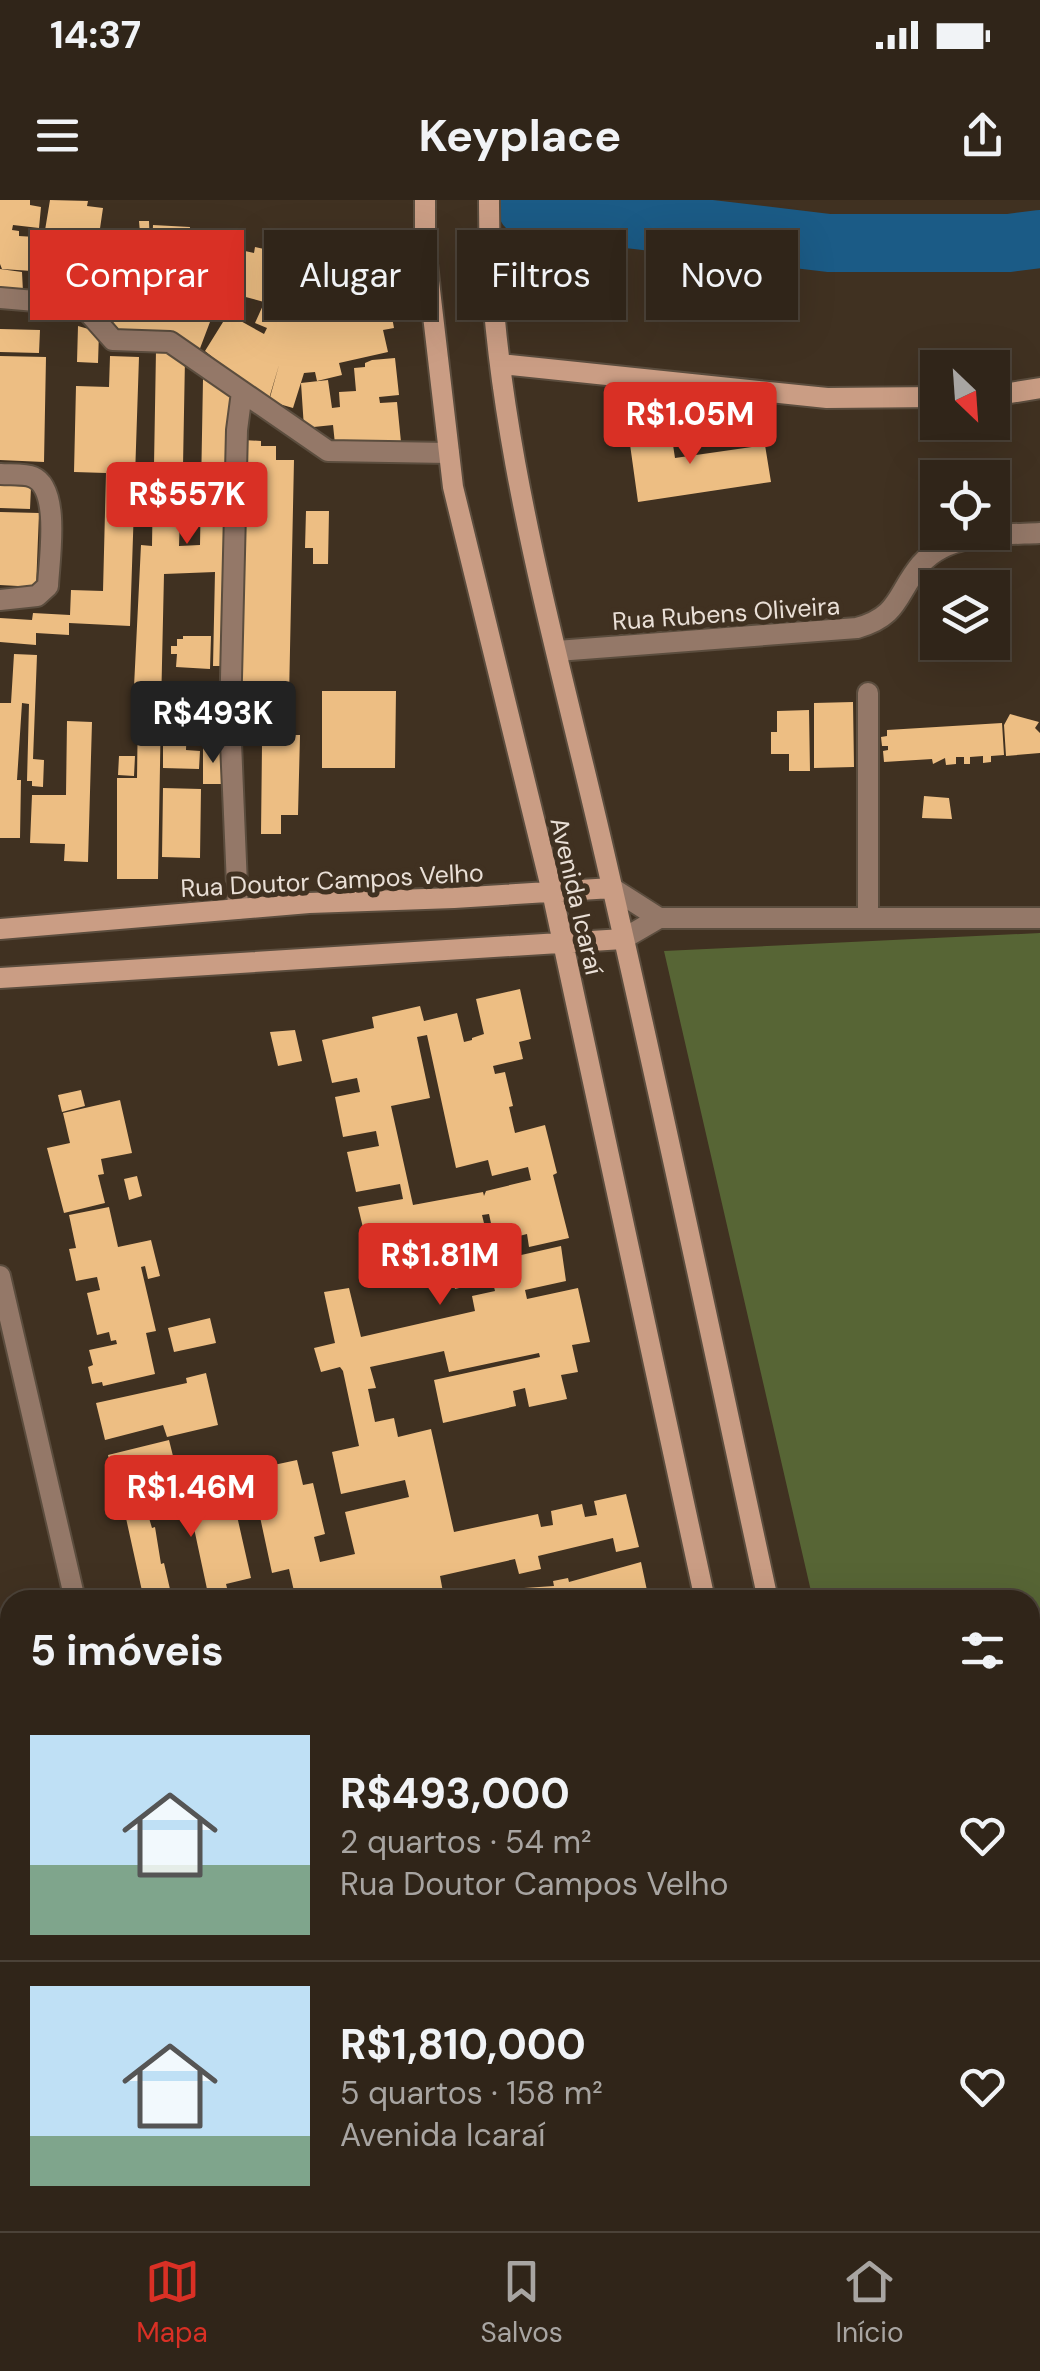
<!DOCTYPE html>
<html lang="pt">
<head>
<meta charset="utf-8">
<style>
  :root { --surface:#302519; --page:#382d22; --text:#f1f3f6; --muted:#a8a5a2; --line:#4b4238; --accent:#d93025 }
  body { margin:0; font-family:"DM Sans",sans-serif; background:var(--page); color:var(--text); height:100vh; display:flex; flex-direction:column; font-size:38px; white-space:nowrap }
  * { box-sizing:border-box; margin:0 }
  p { font-size:32px; color:var(--muted) }
  .icon { flex:none; width:55px; height:55px; fill:none; stroke:currentColor; stroke-width:2; stroke-linecap:round; stroke-linejoin:round }
  .map { position:relative; flex:1; overflow:hidden }
  .panel { position:absolute; left:0px; top:1390px; width:1040px; height:642px; display:flex; flex-direction:column; background:var(--surface); border-radius:30px 30px 0 0; box-shadow:0 10px 40px #0002,0 0 0 2px var(--line) }
  .panel>* { flex:none }
  .top-card { position:absolute; left:30px; top:30px; width:980px; height:90px; display:flex; gap:20px }
  .needle { width:65px; rotate:155deg }
  .tools { position:absolute; left:920px; top:150px; display:grid; gap:20px }
  .tools a { display:grid; place-items:center; width:90px; height:90px; border-radius:0px; background:var(--surface); box-shadow:0 10px 40px #0002,0 0 0 2px var(--line); font-size:50px }
  .price { position:absolute; translate:-50% -85px; padding:0 22px; border-radius:10px; background:var(--accent); color:#fff; font-size:32px; line-height:65px; filter:drop-shadow(0 2px 5px #0008) }
  .price::after { content:''; position:absolute; left:50%; top:60px; width:30px; height:22px; margin-left:-15px; background:inherit; clip-path:polygon(0 0,100% 0,50% 100%) }
  .price.selected { background:#222; color:#fff }
  ul { padding:0; list-style:none }
  li { display:flex; align-items:center; gap:30px; height:250px; padding:0 30px }
  li+li { border-top:2px solid var(--line) }
  li span { display:grid; place-items:center; flex:none; width:280px; height:200px; border-radius:0px; color:#555 }
  li>.icon { margin-inline-start:auto }
  span .icon { width:120px; height:120px; fill:#fffc; stroke-width:1 }
  li b { font-size:42px }
  h2 { display:flex; justify-content:space-between; align-items:center; height:120px; padding:0 30px; font-size:42px }
  .chip { padding:0 35px; border-radius:0px; background:var(--surface); box-shadow:0 10px 40px #0002,0 0 0 2px var(--line); font-size:35px; line-height:90px }
  .chip.selected { background:var(--accent); color:#fff }
  .status { display:flex; justify-content:space-between; align-items:center; height:70px; padding:0 50px; background:var(--surface); direction:ltr }
  .status svg { height:28px; fill:currentColor }
  header { display:flex; justify-content:space-between; align-items:center; height:130px; padding:0 30px; background:var(--surface); font-size:45px; font-weight:700 }
  .tab-bar { display:flex; justify-content:space-around; align-items:center; height:140px; border-top:2px solid var(--line); background:var(--surface); font-size:28px; color:var(--muted) }
  .tab-bar a { display:grid; justify-items:center; gap:5px }
  .tab-bar .selected { color:var(--accent) }
  .map>svg:first-child { display:block }
  .green { fill:#576535 }
  .lines { fill:none; stroke-linecap:round; stroke-linejoin:round }
  .river { stroke:#1b5b86; stroke-width:58 }
  .building { fill:#edbe83; fill-rule:evenodd }
  .service-casing { stroke:#5b4d3e; stroke-width:24 }
  .minor-casing { stroke:#5b4d3e; stroke-width:24 }
  .secondary-casing { stroke:#5b4d3e; stroke-width:24 }
  .service { stroke:#947868; stroke-width:20 }
  .minor { stroke:#947868; stroke-width:20 }
  .secondary { stroke:#ca9d84; stroke-width:20 }
  .labels { text-anchor:middle; stroke-width:10; stroke-linejoin:round; paint-order:stroke }
  .street-label { font-size:25px; fill:#e9dfd6; stroke:#403121 }
</style>
</head>
<body>
<div class="status"><b>14:37</b><svg viewBox="0 0 49 12"><path d="M0 12V9h3v3zM5 12V6h3v6zM10 12V3h3v9zM15 12V0h3v12zM26 1h20v11H26zM47 4h2v5h-2z"/></svg></div>
<header><svg class="icon" aria-label="menu" viewBox="0 0 24 24"><path d="M4 6h16M4 12h16M4 18h16"/></svg>Keyplace<svg class="icon" aria-label="share" viewBox="0 0 24 24"><path d="M12 15V3M7 8l5-5 5 5M5 13v7h14v-7"/></svg></header>
<div class="map">
<svg width="1040" height="2031" viewBox="0 0 1040 2031">
  <rect width="100%" height="100%" fill="#403121"/>
  <path class="green" d="M1040,733v1298h-83l-1,-8 74,-1v-622h-217l-149,-649z"/>
  <g class="lines">
    <path class="river" d="M526,7l303,36h180l31,-4"/>
  </g>
  <path class="building" d="M0,0h30v5l11,2 -2,21 -26,-3 -1,5 7,1v5l16,1 -3,34 -30,-2 -2,-5z
    M50,0l38,1 -1,5 16,2 -5,34 -11,-1 14,3 -3,25h8l-1,-13 40,-4 1,23 -4,1v6l17,3 6,-14 8,3 -16,-11v-14h-5l1,-24 37,2 -3,54 5,-25 7,-1 -1,-11 26,3 1,-9 13,2 -2,9 18,4 1,-6 9,2 -2,6 9,1 -6,37 9,-39 26,6 -4,11 11,4 -2,8h2l2,-12h4l7,-15 14,1 -1,12 15,2 1,23h-18v12l57,-10 6,32 -11,2 5,22 -49,11 3,12 -25,6 -2,-9 -11,1 -11,35 -24,-7 10,-36 -11,37 -63,-51 23,-37 36,20 3,-6 -12,-5 9,-20 22,10v-5l-44,-12 2,-5 -8,-2 -3,9 -5,-1 -7,20 -8,-3 -14,37 -78,-19 -20,-25 -14,-2 -1,-9 -17,-2v-7h-12l-3,13 -20,-3z
    M139,21h10l1,28h-43l-1,-15 34,-1z
    M0,69l22,3 1,20 -23,-2z
    M78,126l21,6 -1,31 -21,-1z
    M0,129l40,1 -1,23 -39,-1z
    M171,149l14,9 -2,108 -29,-1 2,-115z
    M0,156l46,1 -2,105 -44,-2z
    M110,156l29,1 -9,269 -61,-3v12l-33,-2v12l-36,-3v-24l32,2 1,-7 37,2 1,-25 32,1 3,-118 -32,-1 2,-86 33,1z
    M395,158l4,37 -20,2 1,6 17,-1 4,40 -66,2 -2,-19 -29,3 -3,-45 27,-3 4,28 8,-1 -1,-15 17,-1 -2,-23 11,-1v-4l7,-3z
    M203,179l13,1 16,11 -6,275h-13l2,-94 -51,2 -3,134 -28,-1 8,-162 11,1 1,-63 28,1 -2,62 21,-1z
    M670,225l5,33 90,-13 6,37 -133,20 -10,-72z
    M243,240l18,1v5h15v14h18l-6,285 2,-10h10l-2,80h-17v19h-20l1,-89 -25,-2z
    M0,285l31,2 -1,22 -30,-1z
    M306,311h23l-1,53h-15v-16h-8z
    M0,312l39,1 -3,74 -36,-2z
    M183,436h28l-1,33 -34,-2 1,-13h-6v-8h6v-7h6z
    M14,454l23,1 -4,104 11,1 -1,27 -11,-1v-5h-5l2,-77 -7,-1 -5,77h4l-1,58h-20v-135h11z
    M322,491h74l-1,77h-73z
    M853,502l1,65 -40,1v-65z
    M138,509h23l-3,170h-41v-101h20z
    M809,510l1,61h-21v-17h-18v-22h6v-21z
    M1010,514l29,8 -4,6 5,5v20l-34,3 -2,-31z
    M67,521l25,1 -4,140 -24,-1 1,-17 -35,-1 2,-48h34z
    M163,521l24,1 -1,28 14,1 -1,18 -36,-1z
    M1002,523l2,32 -13,1v6l-8,1v-7l-13,1v7h-6v-7h-8v7l-10,1 -1,-7 -12,6 -1,-5 -48,3 -1,-11 5,-1v-4h-6l-1,-9 6,-1v-6z
    M203,547l21,1 -1,36h-20z
    M119,556h16l-1,20 -16,-1z
    M163,588l38,1 -1,69 -38,-1z
    M924,596l25,2 3,21 -30,-1z
    M520,789l11,50 -12,3 4,17 -30,7 2,8 10,-2 8,34 -4,1 6,26 30,-8 12,48 -4,2 16,63 -40,9 -2,-13 -32,8 -6,-28 -7,1 10,41 6,-2 1,6 62,-14 5,35 -41,9 2,9 51,-11 12,54 -18,3 6,27 -17,3 6,24 -38,8 -4,-19 -12,3 3,15 -73,17 -9,-43 106,-23 -1,-4 -90,19 -5,-21 -74,16 6,21 -8,1 7,33 19,-4 4,19 33,-8 23,103 84,-18 3,13 12,-2 -2,-14 31,-7 3,13 12,-2 -3,-14 32,-7 13,53 -23,5 -3,-14 -75,18 3,13 -22,5 -4,-15 -75,17 3,16 -23,5 1,3h-125l-7,-31 -17,4 -22,-103 47,-10 6,25 10,-2 12,51 -11,3 6,25 35,-8 -10,-42 64,-15 -4,-17 -64,14 -9,-42 27,-6 -16,-75 -3,-4 -19,5 -7,-24 21,-5 -11,-51 25,-4 12,49 114,-26 -3,-15 23,-5 -1,-4 7,-1 -1,-8 -45,11 -6,-24 27,-6 -1,-10 -50,11 3,10 -53,12 -3,-12 38,-9 -5,-23 -38,6 -9,-37 45,-8 -3,-15 -44,8 -9,-40 32,-6 -3,-15 -33,6 -8,-40 25,-5 -3,-14 -25,5 -10,-43 52,-12 -2,-11 48,-11 4,15 33,-8 7,29 8,-2v-2l12,-4 -8,-35zM427,835l29,133 32,-8 4,16 36,-9 3,13 -45,11 -2,5 -1,-4 -70,13 -22,-99 39,-8 -13,-61z
    M295,830l7,31 -24,5 -8,-34z
    M81,890l4,16 -23,6 -4,-17z
    M120,900l12,53 -31,6 3,15 -6,1 7,28 -41,10 -17,-65 23,-5 -7,-30z
    M137,976l5,20 -13,4 -5,-21z
    M109,1007l9,40 33,-7 9,36 -12,3 -3,-13 -4,1 15,64 -10,2 9,41 -52,12 -1,-4 -10,2 -4,-17 5,-2 -4,-15 28,-6 -1,-4 -5,1 -2,-9 -12,3 -10,-42 13,-3 -3,-13 -21,4 -7,-32 7,-1 -7,-33z
    M210,1118l6,25 -42,9 -6,-24z
    M206,1173l12,52 -51,12 -4,-12 -58,15 -9,-37 91,-20 -1,-5z
    M169,1240l9,36 -62,14 -8,-35z
    M228,1276l23,102 -25,6 4,16h-86l-22,-100 44,-10 5,23 -22,5 3,10 3,-1 6,37 3,-1 8,35 35,-9 -22,-103z
    M641,1362l8,38h-54l-1,-5 -5,2 1,3h-96l31,-8 -1,-4 30,-2 -1,-5 15,-3 1,4z
    M10,1751v56l-10,2v-56z
    M10,1842v45l-6,1 -4,-43z
    M73,2022h57v2l-16,4v3h-39z
    M489,2022h44l1,4 12,-2 1,5 9,-2 2,4h-67z
    M649,2022h15l2,9h-50z"/>
  <g class="lines">
    <g class="service-casing">
      <path id="service" d="M0,98l82,7 31,35 57,2 158,109 121,2
        M238,709l-8,-190 7,-289 5,-38
        M868,718v-225"/>
    </g>
    <g class="minor-casing">
      <path id="minor" d="M0,274c9,1 24,-1 33,3 28,12 16,84 15,109l-11,10 -37,4
        M557,451l300,-23c43,-12 39,-34 64,-64 28,-32 81,-29 119,-31
        M612,688l47,30
        M623,739l36,-21h381
        M0,1076l75,324
        M0,1705l10,-2
        M225,2022l2,9"/>
    </g>
    <g class="secondary-casing">
      <path id="secondary" d="M425,0v47l28,240 99,405 153,708
        M489,0c-1,213 64,432 112,639 59,253 112,507 167,761
        M501,164l326,34 111,-1
        M992,196l48,-8
        M0,729l309,-26 145,-5 158,-10
        M0,778l623,-39
        M846,2022l2,9
        M915,2022l3,9"/>
    </g>
    <use href="#service" class="service"/>
    <use href="#minor" class="minor"/>
    <use href="#secondary" class="secondary"/>
  </g>
  <g class="labels">
    <g class="street-label">
      <text transform="translate(726 413) rotate(-4)" y="9">Rua Rubens Oliveira</text>
      <text transform="translate(332 680) rotate(-3)" y="9">Rua Doutor Campos Velho</text>
      <text transform="translate(577 696) rotate(77)" y="9">Avenida Icaraí</text>
    </g>
  </g>
</svg>
<div class="tools">
<a><svg class="needle" viewBox="-14 -14 28 28"><path d="M0-13l5 13h-10z" fill="#e53935"/><path d="M0 13l5-13h-10z" fill="#a8a5a2"/></svg></a>
<a><svg class="icon" aria-label="locate" viewBox="0 0 24 24"><circle cx="12" cy="12" r="6"/><path d="M12 2v4M12 18v4M2 12h4M18 12h4"/></svg></a>
<a><svg class="icon" aria-label="layers" viewBox="0 0 24 24"><path d="M12 4l9 5-9 5-9-5zM3 14l9 5 9-5"/></svg></a>
</div>
<b class="price" style="left:690px;top:267px">R$1.05M</b>
<b class="price" style="left:187px;top:347px">R$557K</b>
<b class="price selected" style="left:213px;top:566px">R$493K</b>
<b class="price" style="left:440px;top:1108px">R$1.81M</b>
<b class="price" style="left:191px;top:1340px">R$1.46M</b>
<div class="top-card">
<a class="chip selected">Comprar</a>
<a class="chip">Alugar</a>
<a class="chip">Filtros</a>
<a class="chip">Novo</a>
</div>
<section class="panel">
<h2>5 imóveis<svg class="icon" aria-label="filters" viewBox="0 0 24 24"><path d="M4 7h16M4 17h16"/><circle cx="9" cy="7" r="2"/><circle cx="15" cy="17" r="2"/></svg></h2>
<ul>
<li><span style="background:linear-gradient(#bfe0f5 65%,#7fa58c 0)"><svg class="icon" aria-label="home" viewBox="0 0 24 24"><path d="M3 11l9-7 9 7M6 9v11h12V9"/></svg></span><div><b>R$493,000</b><p>2 quartos · 54 m²</p><p>Rua Doutor Campos Velho</p></div><svg class="icon" aria-label="heart" viewBox="0 0 24 24"><path d="M12 20l-8-8c-3-5 5-10 8-4 3-6 11-1 8 4z"/></svg></li>
<li><span style="background:linear-gradient(#bfe0f5 75%,#7fa58c 0)"><svg class="icon" aria-label="home" viewBox="0 0 24 24"><path d="M3 11l9-7 9 7M6 9v11h12V9"/></svg></span><div><b>R$1,810,000</b><p>5 quartos · 158 m²</p><p>Avenida Icaraí</p></div><svg class="icon" aria-label="heart" viewBox="0 0 24 24"><path d="M12 20l-8-8c-3-5 5-10 8-4 3-6 11-1 8 4z"/></svg></li>
</ul>
</section>
</div>
<nav class="tab-bar">
<a class="selected"><svg class="icon" aria-label="map" viewBox="0 0 24 24"><path d="M3 6l6-2 6 2 6-2v14l-6 2-6-2-6 2zM9 4v14M15 6v14"/></svg>Mapa</a>
<a><svg class="icon" aria-label="saved" viewBox="0 0 24 24"><path d="M7 4h10v16l-5-4-5 4z"/></svg>Salvos</a>
<a><svg class="icon" aria-label="home" viewBox="0 0 24 24"><path d="M3 11l9-7 9 7M6 9v11h12V9"/></svg>Início</a>
</nav>
</body>
</html>
